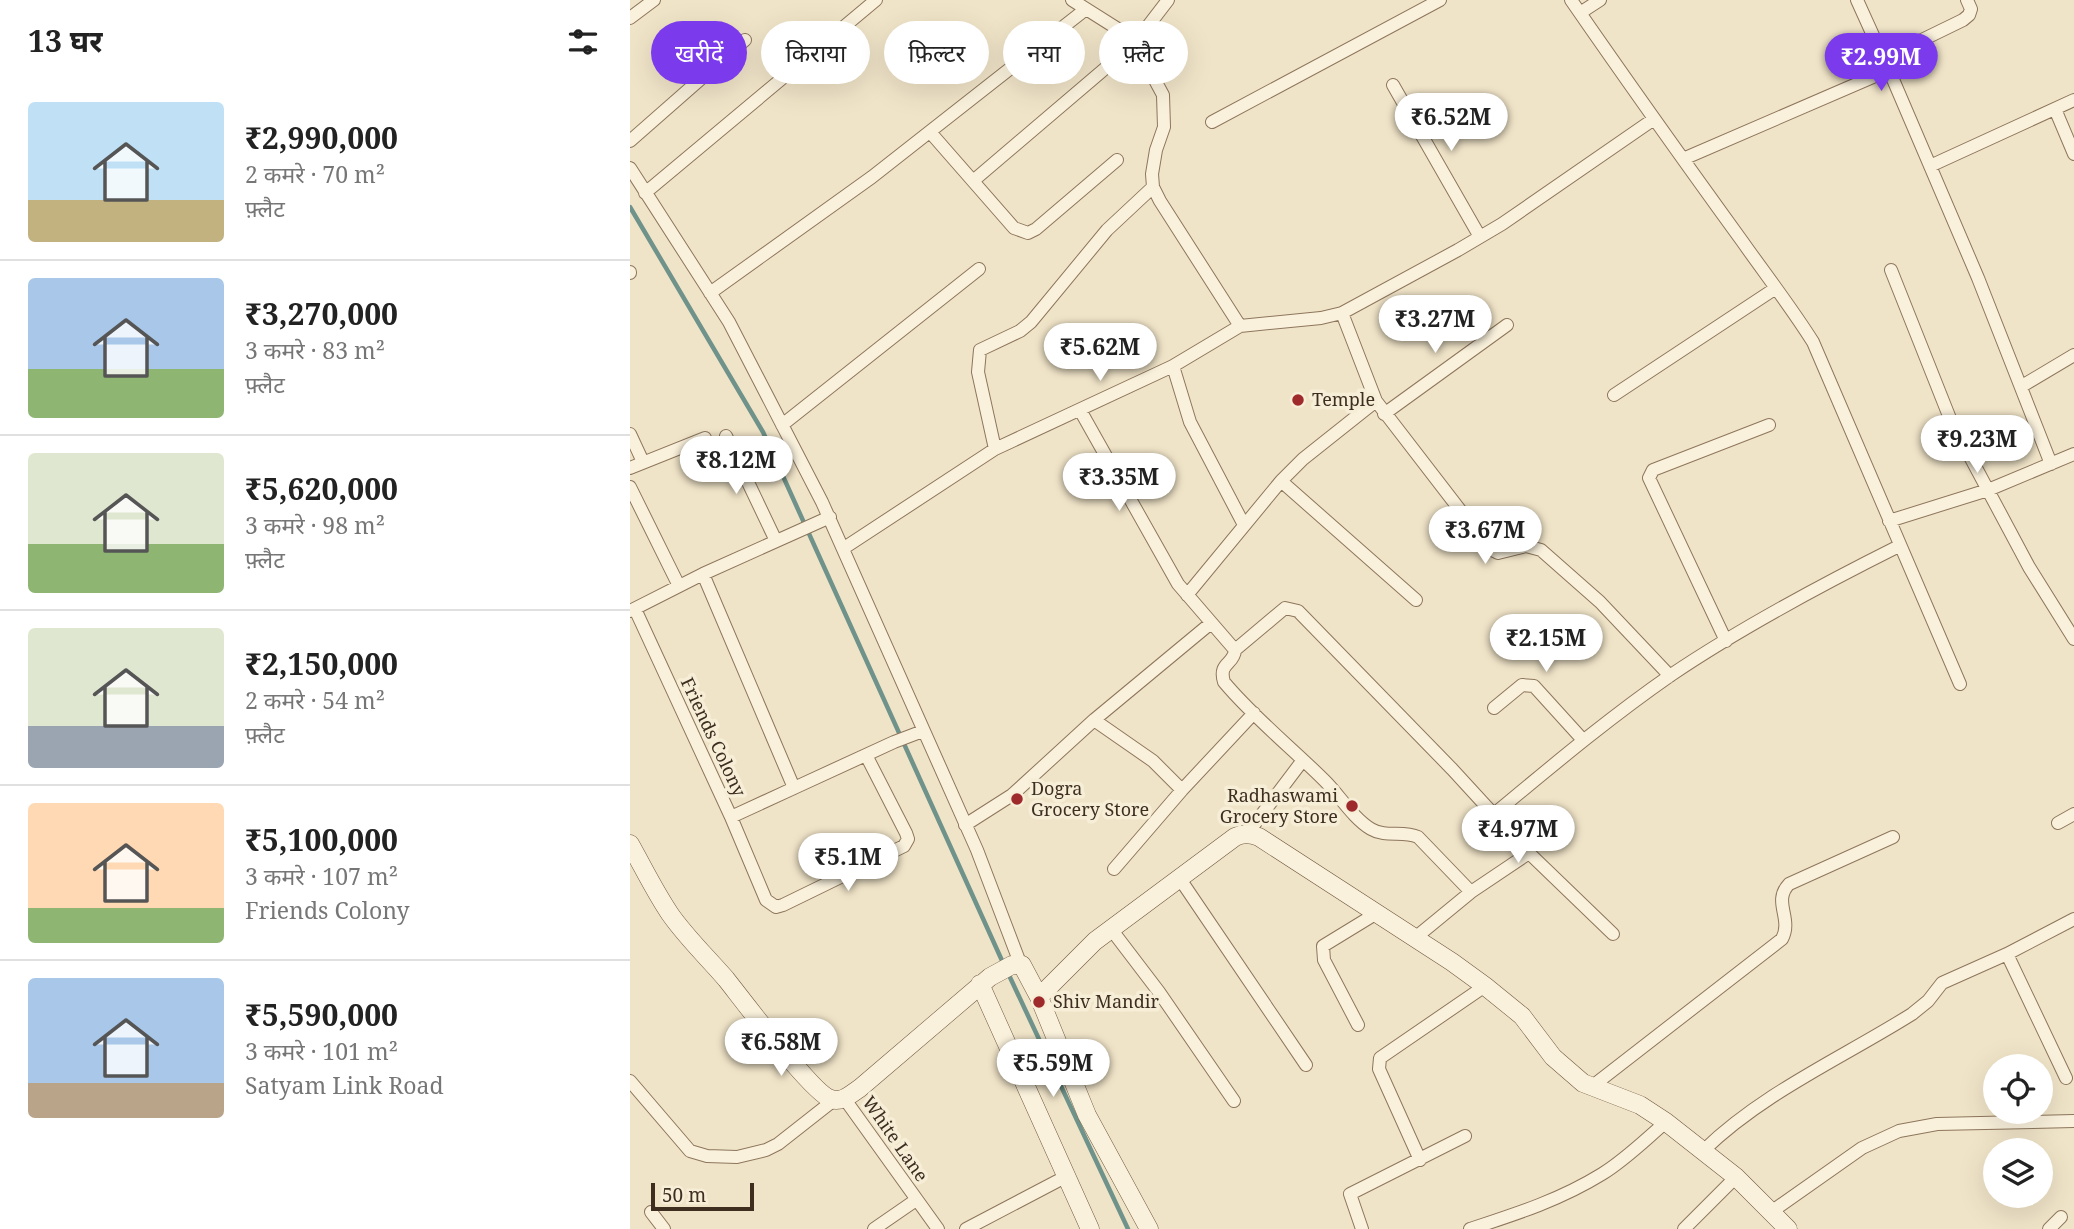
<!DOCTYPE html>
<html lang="hi">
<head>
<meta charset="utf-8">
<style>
  :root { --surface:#fff; --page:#f6f6f6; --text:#222; --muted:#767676; --line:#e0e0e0; --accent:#7c3aed }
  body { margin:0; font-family:"Noto Serif","Noto Sans Devanagari",serif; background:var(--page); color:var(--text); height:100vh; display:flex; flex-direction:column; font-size:26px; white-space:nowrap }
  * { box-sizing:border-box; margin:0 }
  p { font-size:23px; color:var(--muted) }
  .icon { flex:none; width:38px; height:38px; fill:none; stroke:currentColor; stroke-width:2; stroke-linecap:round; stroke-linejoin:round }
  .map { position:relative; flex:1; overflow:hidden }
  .details { display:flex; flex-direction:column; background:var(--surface); width:630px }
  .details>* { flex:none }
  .hud { position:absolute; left:21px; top:21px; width:665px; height:63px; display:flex; gap:14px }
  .fabs { position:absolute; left:1353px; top:1054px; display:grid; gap:14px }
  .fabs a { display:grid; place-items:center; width:70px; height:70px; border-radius:50%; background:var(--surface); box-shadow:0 7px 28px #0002; font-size:35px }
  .scale { position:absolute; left:21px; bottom:18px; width:103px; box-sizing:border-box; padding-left:7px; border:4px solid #3d2e20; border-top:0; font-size:19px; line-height:24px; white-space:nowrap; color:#3d2e20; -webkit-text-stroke:5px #f7eed8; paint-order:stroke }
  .price { position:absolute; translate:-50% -60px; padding:0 16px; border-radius:24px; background:#fff; color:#222; font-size:23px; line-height:46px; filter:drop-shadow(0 2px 4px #0008) }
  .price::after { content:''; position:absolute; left:50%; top:42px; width:21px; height:16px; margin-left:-10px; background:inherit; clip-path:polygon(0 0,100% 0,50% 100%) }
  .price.selected { background:var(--accent); color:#fff }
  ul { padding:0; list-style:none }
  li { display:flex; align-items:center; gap:21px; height:175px; padding:0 28px }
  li+li { border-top:2px solid var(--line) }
  li span { display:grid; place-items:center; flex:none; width:196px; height:140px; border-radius:7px; color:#555 }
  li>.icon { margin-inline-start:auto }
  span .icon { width:84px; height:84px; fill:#fffc; stroke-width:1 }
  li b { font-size:30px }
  h2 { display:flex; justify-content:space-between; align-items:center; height:84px; padding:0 28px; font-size:30px }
  .chip { padding:0 24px; border-radius:32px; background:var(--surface); box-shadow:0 7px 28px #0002; font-size:24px; line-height:63px }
  .chip.selected { background:var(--accent); color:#fff }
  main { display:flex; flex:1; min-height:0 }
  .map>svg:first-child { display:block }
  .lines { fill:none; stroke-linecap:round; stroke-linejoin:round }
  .stream { stroke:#6f938a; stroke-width:4.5 }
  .street-casing { stroke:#8d765c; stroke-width:14 }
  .secondary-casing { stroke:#6f573f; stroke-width:19 }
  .street { stroke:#faf1dc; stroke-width:12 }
  .secondary { stroke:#faf1dc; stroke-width:18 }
  .poi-dot { fill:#9e2a2b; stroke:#f7eed8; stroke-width:2.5 }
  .labels { text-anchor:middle; stroke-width:7; stroke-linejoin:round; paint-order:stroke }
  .poi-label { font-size:18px; fill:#3d2e20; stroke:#f7eed8; text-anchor:start }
  .street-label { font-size:18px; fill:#3d2e20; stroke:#f7eed8 }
</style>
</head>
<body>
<main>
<section class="details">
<h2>13 घर<svg class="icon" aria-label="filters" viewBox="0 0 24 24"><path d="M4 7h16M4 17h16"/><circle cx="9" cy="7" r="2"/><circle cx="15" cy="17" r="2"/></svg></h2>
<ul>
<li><span style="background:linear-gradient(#bfe0f5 70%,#c2b280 0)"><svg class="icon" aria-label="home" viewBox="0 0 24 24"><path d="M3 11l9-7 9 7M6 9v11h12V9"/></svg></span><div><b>₹2,990,000</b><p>2 कमरे · 70 m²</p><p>फ़्लैट</p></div></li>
<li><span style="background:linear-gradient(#a9c7e8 65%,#8fb573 0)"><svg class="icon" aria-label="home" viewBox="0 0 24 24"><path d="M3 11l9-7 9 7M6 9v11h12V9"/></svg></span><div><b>₹3,270,000</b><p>3 कमरे · 83 m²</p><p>फ़्लैट</p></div></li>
<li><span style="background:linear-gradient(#dfe7d0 65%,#8fb573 0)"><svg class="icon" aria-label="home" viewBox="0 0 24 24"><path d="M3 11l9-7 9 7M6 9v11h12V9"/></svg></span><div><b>₹5,620,000</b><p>3 कमरे · 98 m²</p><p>फ़्लैट</p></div></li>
<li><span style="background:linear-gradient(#dfe7d0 70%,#9aa5b1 0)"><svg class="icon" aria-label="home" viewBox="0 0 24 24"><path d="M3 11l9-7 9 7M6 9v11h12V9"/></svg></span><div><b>₹2,150,000</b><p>2 कमरे · 54 m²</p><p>फ़्लैट</p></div></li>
<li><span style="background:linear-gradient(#ffd9b3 75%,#8fb573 0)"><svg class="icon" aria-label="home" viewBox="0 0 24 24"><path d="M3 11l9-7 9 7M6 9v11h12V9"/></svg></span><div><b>₹5,100,000</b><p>3 कमरे · 107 m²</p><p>Friends Colony</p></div></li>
<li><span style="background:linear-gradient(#a9c7e8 75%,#b9a48a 0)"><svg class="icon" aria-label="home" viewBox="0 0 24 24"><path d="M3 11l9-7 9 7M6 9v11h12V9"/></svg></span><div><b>₹5,590,000</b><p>3 कमरे · 101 m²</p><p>Satyam Link Road</p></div></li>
</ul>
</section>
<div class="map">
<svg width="1444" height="1229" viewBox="0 0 1444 1229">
  <rect width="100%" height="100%" fill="#f0e4c8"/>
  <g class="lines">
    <path class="stream" d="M0,207l133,225 241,533
      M378,973l120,256"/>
    <g class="street-casing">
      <path id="street" d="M941,0c56,81 113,161 171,241 24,34 49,66 71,101l147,342
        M1227,0l29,64
        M950,13l20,-13
        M0,18l24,-18
        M1253,59l80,-39 6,-5 2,-6 -4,-9
        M763,85l87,152
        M1425,109l19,45
        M582,122l228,-122
        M300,132l84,96 14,5 8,-4 81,-69
        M0,141l115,-101
        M1053,159l206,-89 89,208 73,186
        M1300,166l144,-66
        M0,168l99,154 93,180 155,348 43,113
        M343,181l162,-138 33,-43
        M523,187l7,14 80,125
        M15,193l231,-193
        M1261,270l60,151 78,146 45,72
        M0,273v-1
        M80,293l162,-116 214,-168
        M712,313l34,88 114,148 8,4 28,-7 15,4 59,52 70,74
        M543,366l17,56 54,103
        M1392,386l52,-31
        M984,395l162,-107
        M450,410l98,174 57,66c-1,15 -17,12 -11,32 30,36 68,66 101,99 15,15 28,37 46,48 15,9 32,1 47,8l53,55
        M754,414l123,-89
        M152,425l197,-156
        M0,434l13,28
        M96,436l50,105
        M365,449l-17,-77 2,-22 40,-19 11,-9 76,-92 46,-43 -1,-13 4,-24 8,-23 -1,-32 -28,-52 -6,-7 -57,-36
        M0,468l75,-30
        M651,481l22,-22 73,-58
        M0,487l49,99
        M1259,521l99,-31 86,-36
        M214,548l151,-99 178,-83 67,-40 81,-8 21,-5 116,-63 44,-26 152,-105
        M73,574l91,214 100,-46 29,-11
        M557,595l94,-114 135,119
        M5,609l96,208 63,-29
        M0,611l73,-37 127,-57
        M1096,641l-77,-163 4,-8 116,-45
        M605,650l50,-42 13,3 154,158 77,84 84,81
        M864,708l28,-23 12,1 49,54
        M464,720l59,41 29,29
        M864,814c58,-48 115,-96 177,-139 71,-48 152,-91 228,-129
        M101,817l35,83 10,7 7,-2 121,-59 4,-7 -2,-6 -40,-78
        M1428,823l16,-9
        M335,825l47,-30 82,-75 117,-97
        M617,834l56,-74
        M484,869l68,-79 72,-77
        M550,879l126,186
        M481,929l48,63 75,109
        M785,938l56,-46 58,-39
        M1377,954l59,124
        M728,1025l-34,-65 -1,-14 54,-33
        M0,1081l60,70 17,5 30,1 29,-7 12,-6 56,-44
        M960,1088l192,-149c11,-21 -10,-37 7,-55l104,-47
        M214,1098l94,131
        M1074,1150c60,-58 138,-92 208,-136l16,-13 14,-18 65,-29 67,-35
        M790,1160l-41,-91 1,-11 105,-72
        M21,1212l13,17
        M1141,1212l91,-64 37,-17 38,-7 137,-3
        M244,1229l42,-29
        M336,1229l101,-53
        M732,1229l-12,-35 115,-58
        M840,1229c46,-15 90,-29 132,-55 23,-14 43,-34 64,-52
        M1054,1229l52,-52
        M1419,1229l12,-12"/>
    </g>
    <g class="secondary-casing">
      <path id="secondary" d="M0,844c13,23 25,48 40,70 16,23 37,43 56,65 16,20 87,115 105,120 11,4 20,-5 29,-11l130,-111 22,-12h10l17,32 48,118 62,114
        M350,984l110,245
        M409,997l56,-56 140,-104c9,-4 15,-3 24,0l193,125 33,24 37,30 31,41 30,26 57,22 26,17 70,55 52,52"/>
    </g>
    <use href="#street" class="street"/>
    <use href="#secondary" class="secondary"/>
  </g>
  <g class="poi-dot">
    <circle cx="668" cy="400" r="7"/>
    <circle cx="387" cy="799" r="7"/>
    <circle cx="722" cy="806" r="7"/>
    <circle cx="409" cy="1002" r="7"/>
  </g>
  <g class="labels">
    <g class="poi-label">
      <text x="682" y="406">Temple</text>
      <text x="401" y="795">Dogra<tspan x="401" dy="21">Grocery Store</tspan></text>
      <text x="708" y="802" text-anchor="end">Radhaswami<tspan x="708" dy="21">Grocery Store</tspan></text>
      <text x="423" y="1008">Shiv Mandir</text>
    </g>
    <g class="street-label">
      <text transform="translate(83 737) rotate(65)" y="6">Friends Colony</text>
      <text transform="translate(265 1139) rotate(55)" y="6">White Lane</text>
    </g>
  </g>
</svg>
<div class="fabs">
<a><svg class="icon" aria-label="locate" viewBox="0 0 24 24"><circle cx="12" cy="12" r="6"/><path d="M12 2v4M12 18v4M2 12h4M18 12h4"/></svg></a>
<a><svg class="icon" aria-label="layers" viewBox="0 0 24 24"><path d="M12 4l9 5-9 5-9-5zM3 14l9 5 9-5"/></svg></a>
</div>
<div class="scale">50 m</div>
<b class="price selected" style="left:1251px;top:93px">₹2.99M</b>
<b class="price" style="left:821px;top:153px">₹6.52M</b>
<b class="price" style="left:805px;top:355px">₹3.27M</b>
<b class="price" style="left:470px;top:383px">₹5.62M</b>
<b class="price" style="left:1347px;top:475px">₹9.23M</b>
<b class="price" style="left:106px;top:496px">₹8.12M</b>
<b class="price" style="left:489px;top:513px">₹3.35M</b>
<b class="price" style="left:855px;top:566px">₹3.67M</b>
<b class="price" style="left:916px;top:674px">₹2.15M</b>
<b class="price" style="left:888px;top:865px">₹4.97M</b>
<b class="price" style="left:218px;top:893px">₹5.1M</b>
<b class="price" style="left:151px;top:1078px">₹6.58M</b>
<b class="price" style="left:423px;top:1099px">₹5.59M</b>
<div class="hud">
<a class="chip selected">खरीदें</a>
<a class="chip">किराया</a>
<a class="chip">फ़िल्टर</a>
<a class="chip">नया</a>
<a class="chip">फ़्लैट</a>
</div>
</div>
</main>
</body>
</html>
